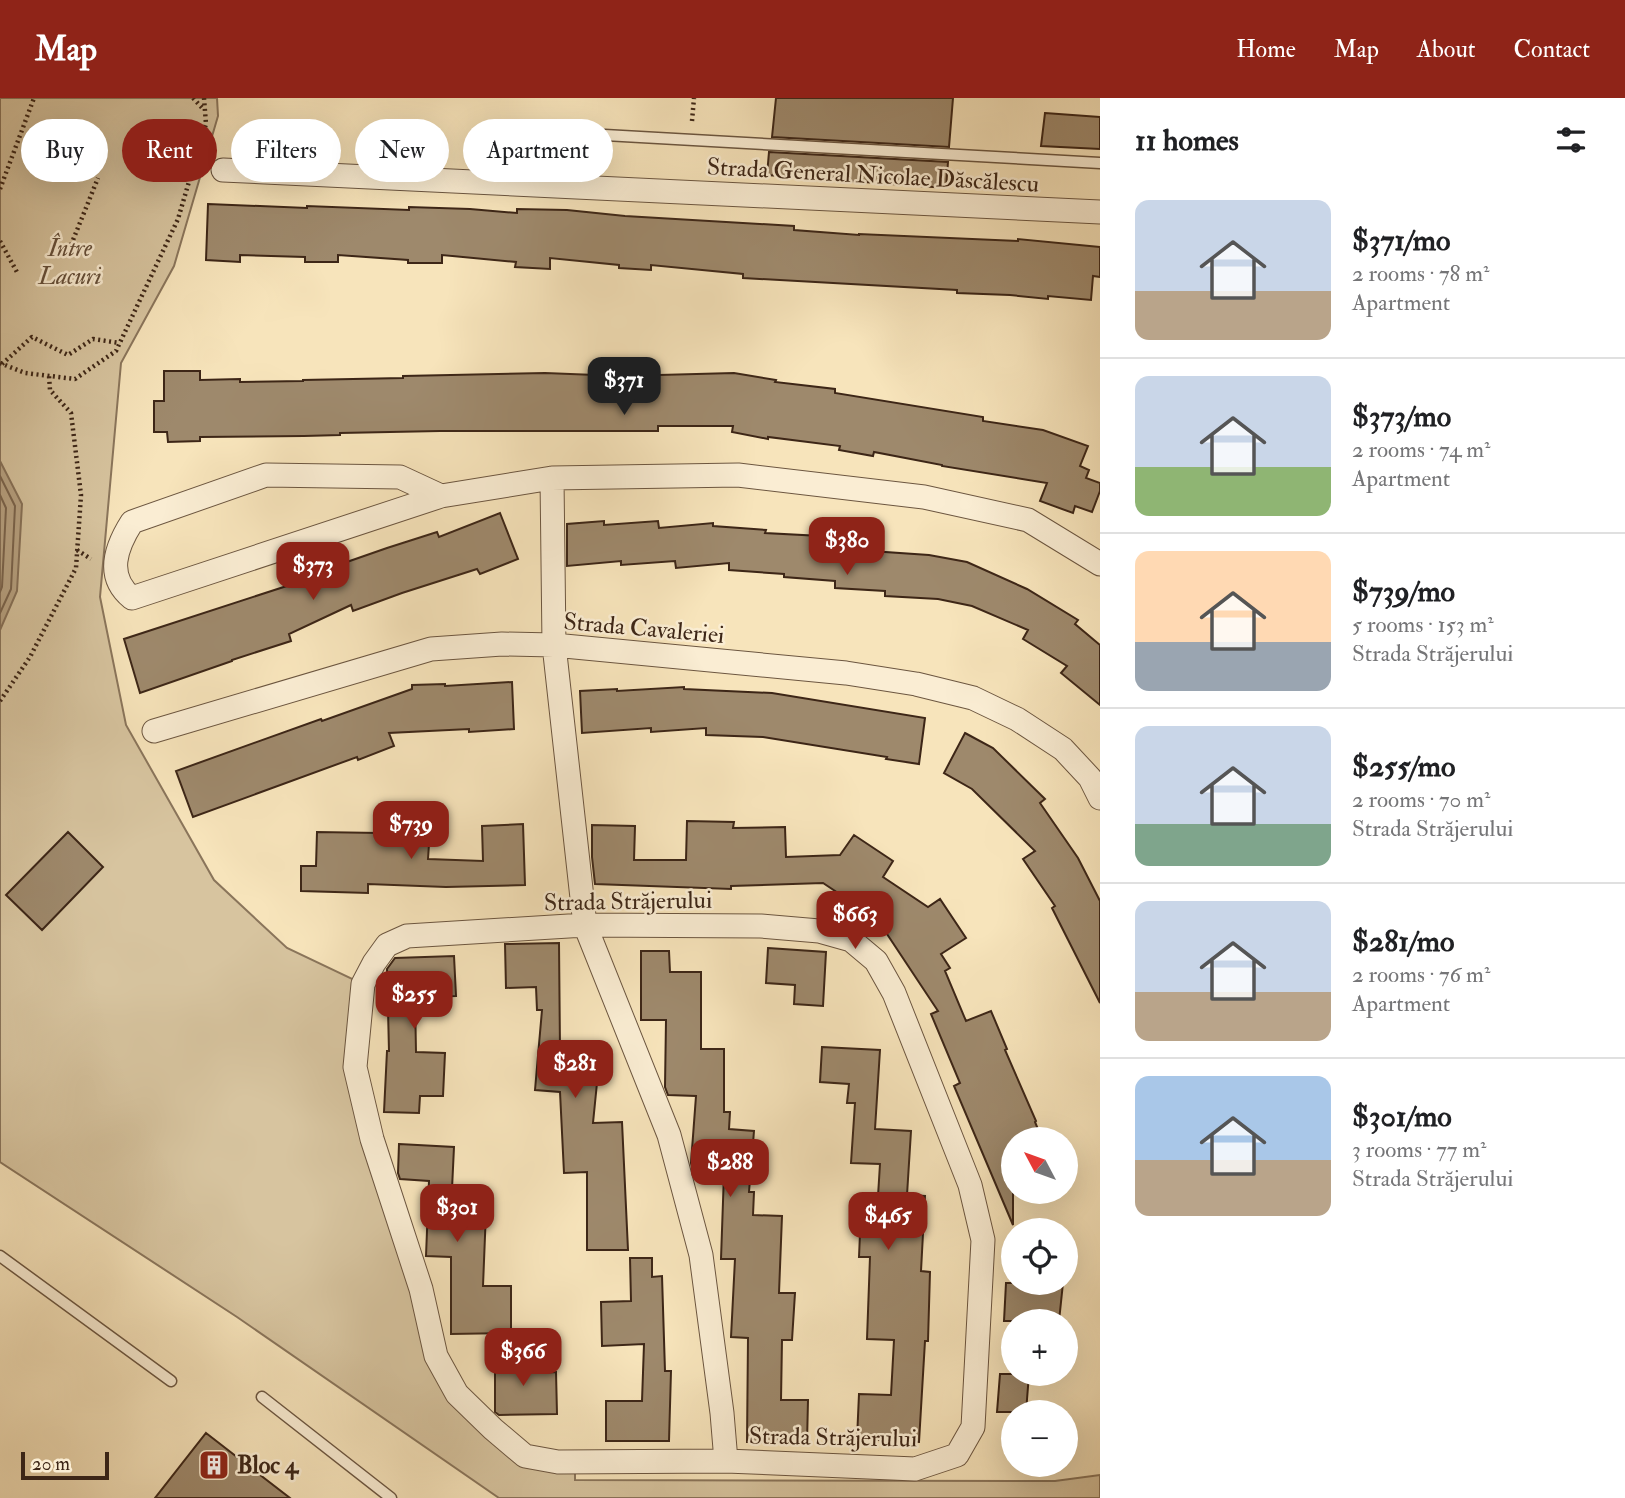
<!DOCTYPE html>
<html lang="en">
<head>
<meta charset="utf-8">
<style>
  :root { --surface:#fff; --page:#f6f6f6; --text:#202124; --muted:#757577; --line:#e0e0e0; --accent:#8f2418 }
  body { margin:0; font-family:"IM FELL Double Pica",serif; background:var(--page); color:var(--text); height:100vh; display:flex; flex-direction:column; font-size:26px; white-space:nowrap }
  * { box-sizing:border-box; margin:0 }
  p { font-size:23px; color:var(--muted) }
  .icon { flex:none; width:38px; height:38px; fill:none; stroke:currentColor; stroke-width:2; stroke-linecap:round; stroke-linejoin:round }
  .map { position:relative; flex:1; overflow:hidden }
  .panel { display:flex; flex-direction:column; background:var(--surface); width:525px }
  .panel>* { flex:none }
  .banner { position:absolute; left:21px; top:21px; width:665px; height:63px; display:flex; gap:14px }
  .needle { width:46px; rotate:311deg }
  .tools { position:absolute; left:1001px; top:1029px; display:grid; gap:14px }
  .tools a { display:grid; place-items:center; width:77px; height:77px; border-radius:50%; background:var(--surface); box-shadow:0 7px 28px #0002; font-size:35px }
  .scale { position:absolute; left:21px; bottom:18px; width:88px; box-sizing:border-box; padding-left:7px; border:4px solid #3d2617; border-top:0; font-size:19px; line-height:24px; white-space:nowrap; color:#3d2617; -webkit-text-stroke:5px #faedd3; paint-order:stroke }
  .price { position:absolute; translate:-50% -60px; padding:0 16px; border-radius:14px; background:var(--accent); color:#fff; font-size:23px; line-height:46px; filter:drop-shadow(0 2px 4px #0008) }
  .price::after { content:''; position:absolute; left:50%; top:42px; width:21px; height:16px; margin-left:-10px; background:inherit; clip-path:polygon(0 0,100% 0,50% 100%) }
  .price.on { background:#222; color:#fff }
  ul { padding:0; list-style:none }
  li { display:flex; align-items:center; gap:21px; height:175px; padding:0 35px }
  li+li { border-top:2px solid var(--line) }
  li span { display:grid; place-items:center; flex:none; width:196px; height:140px; border-radius:14px; color:#555 }
  li>.icon { margin-inline-start:auto }
  span .icon { width:84px; height:84px; fill:#fffc; stroke-width:1 }
  li b { font-size:30px }
  h2 { display:flex; justify-content:space-between; align-items:center; height:84px; padding:0 35px; font-size:30px }
  .tag { padding:0 24px; border-radius:32px; background:var(--surface); box-shadow:0 7px 28px #0002; font-size:24px; line-height:63px }
  .tag.on { background:var(--accent); color:#fff }
  header { display:flex; align-items:center; gap:42px; box-sizing:border-box; height:98px; padding:0 35px; background:var(--accent); color:#fff }
  header strong { font-size:33px }
  nav { display:flex; gap:38px; margin-inline-start:auto; font-size:24px }
  main { display:flex; flex:1; min-height:0 }
  .map>svg:first-child { display:block }
  .green { fill:#d7c49f; stroke:#8a755b; stroke-width:2 }
  .water { fill:#b8a383; stroke:#877158; stroke-width:2 }
  .lines { fill:none; stroke-linecap:round; stroke-linejoin:round }
  .shore { stroke:#7a644d; stroke-width:2 }
  .building { fill:#9e896c; stroke:#3d2617; stroke-width:2 }
  .lane-casing { stroke:#6c5640; stroke-width:13 }
  .street-casing { stroke:#6c5640; stroke-width:25 }
  .path { stroke:#3d2617; stroke-width:4.5; stroke-dasharray:2 3.5; stroke-linecap:butt }
  .lane { stroke:#faedd3; stroke-width:10 }
  .street { stroke:#faedd3; stroke-width:23 }
  .labels { text-anchor:middle; stroke-width:5; stroke-linejoin:round; paint-order:stroke }
  .street-label { font-size:24px; fill:#3d2617; stroke:#faedd3 }
  .park-label { font-size:24px; font-style:italic; fill:#644e39; stroke:#faedd3 }
  .poi-label { font-size:24px; font-weight:bold; fill:#3d2617; stroke:#faedd3; text-anchor:start }
</style>
</head>
<body>
<header>
<strong>Map</strong>
<nav><a>Home</a><a>Map</a><a>About</a><a>Contact</a></nav>
</header>
<main>
<div class="map">
<svg width="1100" height="1400" viewBox="0 0 1100 1400">
  <rect width="100%" height="100%" fill="#f7e4bb"/>
  <filter id="stains"><feTurbulence type="fractalNoise" baseFrequency=".00286" numOctaves="4"/><feColorMatrix values="0 0 0 0 .2 0 0 0 0 .09 0 0 0 0 .02 0 0 0 .5 -.17"/></filter>
  <radialGradient id="worn" r=".72"><stop offset=".6" stop-color="#630" stop-opacity="0"/><stop offset="1" stop-color="#630" stop-opacity=".3"/></radialGradient>
  <path class="green" d="M0,0h217l1,18 -44,150 -53,97 -21,234 26,128 88,155 73,68 76,36 -8,83 81,289 89,100 50,6v18l480,1 45,-6v23h-601l-262,-181 -237,-155z"/>
  <path class="water" d="M0,363l22,43 -5,87 -17,39z"/>
  <g class="lines">
    <path class="shore" d="M0,378l15,30 -4,83 -11,24
      M0,397l6,13 -4,79 -2,5"/>
  </g>
  <path class="building" d="M776,0h177l-4,49 -177,-10z
    M1045,15l55,4v32l-59,-3z
    M769,54l179,10 -2,26 -179,-13z
    M208,106l99,4v-2l102,4v-3l61,2 47,4v-4l50,1 58,6 169,10v4l65,5v-1l159,7v-2l82,8v30l-7,-1 -2,24 -43,-4v3l-38,-4 -53,-2v-3l-214,-12v-4l-92,-9v5l-32,-2v-3l-69,-7v11l-35,-2 1,-5 -74,-7v8h-34v-3l-70,-5v7h-33v-5l-65,-2v7l-34,-2z
    M164,273h36v9l40,-1v3l63,-1v-1l100,-2v-2l48,-1 94,-2 76,3 113,-3 42,7 -1,2 60,7v4l148,24v4l60,9 45,16 -8,20 9,4 -3,8 14,5v8l-8,21 -17,-6 -2,7 -33,-12 7,-18 -105,-17v-1l-68,-13 -1,4 -34,-6 1,-4 -72,-9v2l-36,-7 1,-6h-75v5h-218l-100,2v2l-36,1 -104,1v4l-32,1 -1,-10h-13v-31h10z
    M500,415l18,46 -38,15 -3,-5 -75,24 -49,18 -2,-6 -62,29 2,7 -59,19v1l-92,32 -16,-54 172,-56 25,-12 66,-23 50,-16 2,5z
    M604,423v4l54,-4 1,7 54,-5v3l53,4 -1,3 56,3 -1,7 52,3 -1,5 58,4 38,7 60,27 51,31 -3,4 25,21v60l-39,-32 6,-7 -44,-27 5,-9 -56,-24 -34,-7 -53,-3v-5l-50,-3v-7l-51,-4v-3l-55,-4v-7l-53,5 -1,-7 -54,4v-4l-54,5v-42z
    M512,584l2,47 -45,3v-3l-80,4 5,13 -36,14 -1,-3 -164,60 -17,-46 145,-52 1,2 90,-32v-4l33,-1v2z
    M684,589v2l88,4 153,25 -6,46 -33,-5 1,-2 -124,-20 -57,-2v-7l-55,4v-4l-69,5 -2,-42 37,-2v2z
    M965,635l28,15 52,51 -5,4 38,55 22,43v102l-48,-95 3,-2 -32,-47 12,-8 -63,-62 -28,-16z
    M687,723l47,1 -1,6 52,-1 1,30 54,-2 14,-20 39,26 -10,16 45,30 12,-8 26,39 -25,16 9,14 -5,3 21,50 25,-10 16,38 -2,1 31,71 -1,1 7,17h-29v86l-59,-139 6,-3 -29,-69 7,-3 -61,-92 -54,-36 -92,3v3l-136,-5 -3,-27v-32l43,1 -1,34h52z
    M523,726l2,61 -79,2 -78,-3v9l-67,-2v-25h15l1,-34 63,1 1,-6 49,2 -2,30 55,2 -1,-35z
    M68,734l35,35 -61,63 -36,-35z
    M559,845l1,107 40,3 -7,70 29,-1 6,128h-41v-78l-23,1 -4,-81 -25,-2 7,-80h-5l-1,-23 -30,1 -1,-44z
    M768,850l58,4 -3,54 -29,-2 1,-19 -29,-2z
    M641,853h28l1,21h31v77h23v63h6l-1,17 25,2 -5,61h5l-1,23 29,1 -3,77h16l-3,47h-10l-1,60h27l-1,43 -60,-1 1,-104 -17,-1 4,-78h-14l3,-86 -31,-2 -2,-8 5,-67 -28,-1 -3,-8 1,-67h-25z
    M454,858l2,40 -41,1 1,55 29,1 -2,43h-23l-1,17 -35,-1 3,-61h2l-2,-82 8,-11z
    M822,949l58,3 -5,79 36,2 -4,64 18,1 -4,75 9,1 -2,69h-3l-6,101 -62,-3 2,-45 32,1 3,-55 -27,-1 3,-82h-11l2,-46 16,1 3,-48 -29,-1 4,-60h-8l2,-19 -29,-2z
    M399,1046l55,3 -3,63 35,1 -3,75h28v47l-60,1v-77l-25,-1 3,-75 -29,-2 -2,-6z
    M630,1160h22v19l10,-1 3,95h6l-2,70h-63v-40h36l2,-57 -42,2 -1,-44 30,-1z
    M1006,1185h57l-4,38h-55z
    M526,1255l1,20 29,-1 1,42 -58,1 -4,-3v-58z
    M1000,1276h29l-3,38h-29z
    M206,1335l84,65h-135z"/>
  <g class="lines">
    <g class="lane-casing">
      <path id="lane" d="M587,36l513,29
        M0,1158l171,125
        M262,1299l129,101"/>
    </g>
    <g class="street-casing">
      <path id="street" d="M223,72l877,42
        M552,380l2,167 31,280 84,210 32,120 21,158 4,48
        M441,398l-41,-19 -134,-2 -134,47c-16,25 -27,54 0,76l309,-102 111,-18 186,-3 186,22 104,23 72,44
        M154,633l277,-82 71,-5 52,1 292,28 70,11 57,14 44,21 46,30 27,29 10,20
        M585,827l176,1 58,5 32,9 25,21 18,32 76,192 13,55 -10,187 -16,28 -42,14 -189,-8 -168,1 -33,-6 -32,-27 -36,-35 -21,-38 -15,-67 -49,-150 -17,-72 8,-83 11,-21 13,-18 20,-9z"/>
    </g>
    <path class="path" d="M193,0l11,12
      M692,23l2,-23
      M69,70l8,-19
      M0,91l34,-91
      M0,143l18,33
      M69,152l29,-72
      M0,265l25,10 50,6 41,-28 62,-132 28,-95 -2,-26
      M2,266l30,-27 36,18 25,-16 27,4
      M77,452l14,9
      M0,603l30,-44 46,-89 5,-73 -10,-82 -21,-23 -1,-14"/>
    <use href="#lane" class="lane"/>
    <use href="#street" class="street"/>
  </g>
  <defs>
    <g id="building-square" transform="scale(1.575)"><rect x="-9" y="-9" width="18" height="18" rx="4" fill="#8f2418" stroke="#faedd3"/><path d="M-4-6H4V6H1V3H-1V6H-4ZM-2.5-4.3h1.7v1.8h-1.7ZM.8-4.3h1.7v1.8H.8ZM-2.5-1h1.7V.8h-1.7ZM.8-1h1.7V.8H.8Z" fill="#fff"/></g>
  </defs>
  <g fill-rule="evenodd">
    <use href="#building-square" x="214" y="1367"/>
  </g>
  <g class="labels">
    <g class="street-label">
      <text transform="translate(873 77) rotate(3)" y="8">Strada General Nicolae Dăscălescu</text>
      <text transform="translate(644 530) rotate(5)" y="8">Strada Cavaleriei</text>
      <text transform="translate(628 803) rotate(-1)" y="8">Strada Străjerului</text>
      <text transform="translate(833 1339) rotate(1)" y="8">Strada Străjerului</text>
    </g>
    <g class="park-label">
      <text x="70" y="158">Între<tspan x="70" dy="28">Lacuri</tspan></text>
    </g>
    <g class="poi-label">
      <text x="237" y="1375">Bloc 4</text>
    </g>
  </g>
  <rect width="100%" height="100%" filter="url(#stains)"/>
  <rect width="100%" height="100%" fill="url(#worn)"/>
</svg>
<div class="tools">
<a><svg class="needle" viewBox="-14 -14 28 28"><path d="M0-13l5 13h-10z" fill="#e53935"/><path d="M0 13l5-13h-10z" fill="#757577"/></svg></a>
<a><svg class="icon" aria-label="locate" viewBox="0 0 24 24"><circle cx="12" cy="12" r="6"/><path d="M12 2v4M12 18v4M2 12h4M18 12h4"/></svg></a>
<a>+</a>
<a>−</a>
</div>
<div class="scale">20 m</div>
<b class="price on" style="left:624px;top:319px">$371</b>
<b class="price" style="left:847px;top:479px">$380</b>
<b class="price" style="left:313px;top:504px">$373</b>
<b class="price" style="left:411px;top:763px">$739</b>
<b class="price" style="left:855px;top:853px">$663</b>
<b class="price" style="left:414px;top:933px">$255</b>
<b class="price" style="left:575px;top:1002px">$281</b>
<b class="price" style="left:730px;top:1101px">$288</b>
<b class="price" style="left:457px;top:1146px">$301</b>
<b class="price" style="left:888px;top:1154px">$465</b>
<b class="price" style="left:523px;top:1290px">$366</b>
<div class="banner">
<a class="tag">Buy</a>
<a class="tag on">Rent</a>
<a class="tag">Filters</a>
<a class="tag">New</a>
<a class="tag">Apartment</a>
</div>
</div>
<section class="panel">
<h2>11 homes<svg class="icon" aria-label="filters" viewBox="0 0 24 24"><path d="M4 7h16M4 17h16"/><circle cx="9" cy="7" r="2"/><circle cx="15" cy="17" r="2"/></svg></h2>
<ul>
<li><span style="background:linear-gradient(#c9d6e8 65%,#b9a48a 0)"><svg class="icon" aria-label="home" viewBox="0 0 24 24"><path d="M3 11l9-7 9 7M6 9v11h12V9"/></svg></span><div><b>$371/mo</b><p>2 rooms · 78 m²</p><p>Apartment</p></div></li>
<li><span style="background:linear-gradient(#c9d6e8 65%,#8fb573 0)"><svg class="icon" aria-label="home" viewBox="0 0 24 24"><path d="M3 11l9-7 9 7M6 9v11h12V9"/></svg></span><div><b>$373/mo</b><p>2 rooms · 74 m²</p><p>Apartment</p></div></li>
<li><span style="background:linear-gradient(#ffd9b3 65%,#9aa5b1 0)"><svg class="icon" aria-label="home" viewBox="0 0 24 24"><path d="M3 11l9-7 9 7M6 9v11h12V9"/></svg></span><div><b>$739/mo</b><p>5 rooms · 153 m²</p><p>Strada Străjerului</p></div></li>
<li><span style="background:linear-gradient(#c9d6e8 70%,#7fa58c 0)"><svg class="icon" aria-label="home" viewBox="0 0 24 24"><path d="M3 11l9-7 9 7M6 9v11h12V9"/></svg></span><div><b>$255/mo</b><p>2 rooms · 70 m²</p><p>Strada Străjerului</p></div></li>
<li><span style="background:linear-gradient(#c9d6e8 65%,#b9a48a 0)"><svg class="icon" aria-label="home" viewBox="0 0 24 24"><path d="M3 11l9-7 9 7M6 9v11h12V9"/></svg></span><div><b>$281/mo</b><p>2 rooms · 76 m²</p><p>Apartment</p></div></li>
<li><span style="background:linear-gradient(#a9c7e8 60%,#b9a48a 0)"><svg class="icon" aria-label="home" viewBox="0 0 24 24"><path d="M3 11l9-7 9 7M6 9v11h12V9"/></svg></span><div><b>$301/mo</b><p>3 rooms · 77 m²</p><p>Strada Străjerului</p></div></li>
</ul>
</section>
</main>
</body>
</html>
